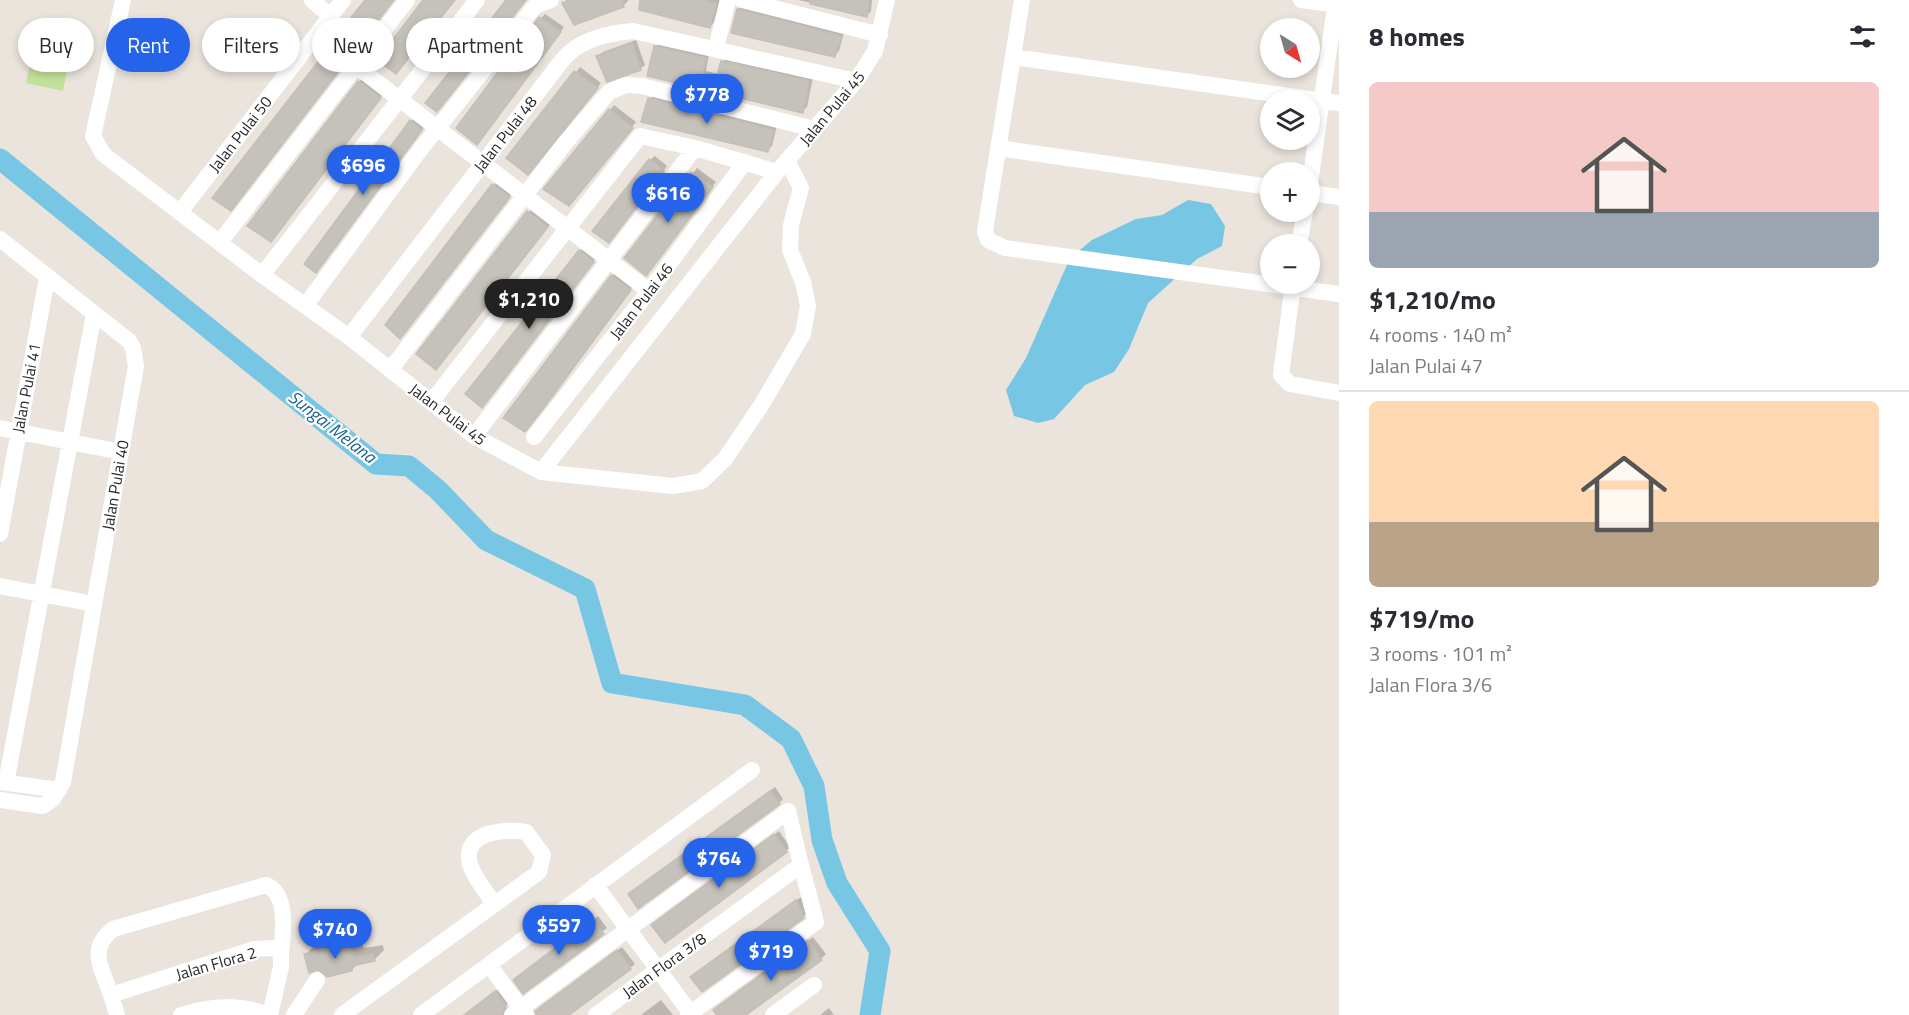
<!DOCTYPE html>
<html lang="en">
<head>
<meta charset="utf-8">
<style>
  :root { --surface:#fff; --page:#f2f2f3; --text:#2b2b33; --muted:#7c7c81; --line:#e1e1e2; --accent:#2563eb }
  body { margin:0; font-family:"Titillium Web",sans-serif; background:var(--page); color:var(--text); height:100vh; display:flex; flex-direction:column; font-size:22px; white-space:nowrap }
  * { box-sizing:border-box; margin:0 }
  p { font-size:20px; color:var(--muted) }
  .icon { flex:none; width:33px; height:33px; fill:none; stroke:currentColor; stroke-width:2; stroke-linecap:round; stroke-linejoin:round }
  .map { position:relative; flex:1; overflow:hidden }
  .drawer { display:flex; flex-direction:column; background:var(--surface); width:570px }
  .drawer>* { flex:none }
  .top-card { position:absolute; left:18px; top:18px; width:570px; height:54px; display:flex; gap:12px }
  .needle { width:39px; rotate:143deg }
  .buttons { position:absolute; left:1260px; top:18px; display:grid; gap:12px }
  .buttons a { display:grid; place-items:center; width:60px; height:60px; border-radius:50%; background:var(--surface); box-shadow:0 3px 9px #0003; font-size:30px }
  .price { position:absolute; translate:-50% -51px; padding:0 14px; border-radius:21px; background:var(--accent); color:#fff; font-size:20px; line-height:39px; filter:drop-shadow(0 2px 3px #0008) }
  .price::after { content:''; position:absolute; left:50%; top:36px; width:18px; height:14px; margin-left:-9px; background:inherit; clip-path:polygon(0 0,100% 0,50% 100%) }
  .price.current { background:#222; color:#fff }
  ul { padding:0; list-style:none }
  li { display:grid; align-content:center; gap:12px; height:318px; padding:0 30px }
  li+li { border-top:2px solid var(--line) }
  li span { display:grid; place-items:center; height:186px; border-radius:9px; color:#555 }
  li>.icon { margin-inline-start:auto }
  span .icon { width:108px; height:108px; fill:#fffc; stroke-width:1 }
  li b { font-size:26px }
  h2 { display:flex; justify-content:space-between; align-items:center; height:72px; padding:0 30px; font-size:26px }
  .tag { padding:0 21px; border-radius:27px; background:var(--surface); box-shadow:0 3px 9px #0003; font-size:21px; line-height:54px }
  .tag.current { background:var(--accent); color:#fff }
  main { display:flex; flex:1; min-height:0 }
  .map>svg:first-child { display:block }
  .pitch { fill:#c3e299 }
  .water { fill:#77c6e3 }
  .shadow { fill:#0003 }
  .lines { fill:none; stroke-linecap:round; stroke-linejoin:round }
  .river { stroke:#77c6e3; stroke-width:21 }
  .building { fill:#c5c1bb; stroke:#c5bfb6; stroke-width:1.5 }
  .minor { stroke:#fff; stroke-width:16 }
  .labels { text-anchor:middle; stroke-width:4.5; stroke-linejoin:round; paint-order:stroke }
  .street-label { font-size:16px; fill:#292929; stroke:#fff }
  .water-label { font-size:18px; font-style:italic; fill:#19648c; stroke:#fff }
</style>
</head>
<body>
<main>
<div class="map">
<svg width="1339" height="1015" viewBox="0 0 1339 1015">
  <rect width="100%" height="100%" fill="#eae4dc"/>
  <path class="pitch" d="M37,29l37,7 -11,55 -37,-8z"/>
  <path class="water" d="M1188,200l23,4 14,22 -3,20 -25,13 -49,44 -19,46 -15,23 -29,13 -31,34 -16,4 -24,-7 -8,-26 20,-32 44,-100 22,-18 44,-21 26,-4z"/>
  <path class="shadow" d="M567,0h61v1l-5,5 -59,-3z
    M642,0h78l-6,22 -4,5z
    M798,0h74l-1,11 -4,4z
    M742,5l102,27 -5,19 -5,4 -96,-46z
    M545,14l19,13 -83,112 60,-121z
    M636,40l9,25 -5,4 -42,-13 5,-4z
    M660,43l49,11 -3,17 13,3 3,-12 5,-4 86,19 -6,30 -5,4 -95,-21 -52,-43z
    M329,51l16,12 -110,142 90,-150z
    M580,67l21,16 -69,85 -24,-10z
    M363,77l21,16 -109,143 -26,-11z
    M654,95l123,30 -5,21 -5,4 -118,-51z
    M614,105l22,17 -63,78 -28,-11z
    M415,117l11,8 -105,141 90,-145z
    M655,156l12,10 -54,71 37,-77z
    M697,168l19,14 -65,87 -25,-11z
    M498,180l15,12 -108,141 -18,-8z
    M533,207l19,15 -112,142 -22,-10z
    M584,247l13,10 -110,144 93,-150z
    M616,272l18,13 -105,141 83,-150z
    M775,787l8,12 -4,4 -145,87z
    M779,831l11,16 -4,4 -128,70z
    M801,897l7,15 -5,5 -111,60z
    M598,916l9,12 -83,64 -5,-16z
    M357,935l7,13 19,-3 1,5 -10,10 -16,3 -6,7 -47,-15 10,-10z
    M813,937l13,17 -5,5 -77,56h-25l1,-10z
    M622,947l13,17 -5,4 -63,47h-30l5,-8z
    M500,988l10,13 -4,5 2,9h-43z
    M661,1000l12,15h-32z
    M829,1008l5,7h-14z"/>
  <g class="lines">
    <path class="river" d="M0,159l376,305 33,2 29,24 48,50 99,49 27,94 133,22 46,34 23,47 8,54 15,43 43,68 -10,64"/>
  </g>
  <path class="building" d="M365,0h29l-38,49 -18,-15z
    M423,0h32l-59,74 -19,-14z
    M506,0h20l-89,112 -12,-9z
    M569,0h53l2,7 -50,18 -12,-22z
    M640,0h64l12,4 -6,24 -71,-18z
    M810,0h59l-2,17 -57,-13z
    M737,9l104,27 -6,21 -104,-24z
    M539,17l22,15 -84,113 -21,-17z
    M632,43l9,27 -34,12 -11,-26z
    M654,46l52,12 -4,17 14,4 5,-18 88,20 -6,32 -156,-37z
    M324,54l17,14 -110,143 -19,-13z
    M574,71l24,17 -70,87 -22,-17z
    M358,81l23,17 -110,144 -24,-16z
    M648,98l126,32 -6,22 -127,-30z
    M609,109l24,19 -64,78 -26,-17z
    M410,120l12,10 -106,143 -12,-9z
    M649,159l15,12 -55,72 -17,-12z
    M691,172l22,15 -67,89 -22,-18z
    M492,184l18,13 -110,142 -15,-14z
    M527,211l21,16 -112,143 -20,-16z
    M579,250l15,12 -112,146 -17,-14z
    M611,275l20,15 -88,119 -18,23 -22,-14z
    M770,791l10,13 -142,105 -10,-15z
    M774,834l13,18 -122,91 -14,-18z
    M796,900l8,18 -102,74 -12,-15z
    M593,919l11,15 -81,60 -10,-14z
    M808,940l14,20 -76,55h-29l-4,-5z
    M347,943l8,14 18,-3 2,7 -23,5v5l-25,6 -9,-7 -9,3 -5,-19z
    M617,950l14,19 -62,46h-33l-1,-4z
    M495,991l11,15 -4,9h-38z"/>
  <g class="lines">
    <path class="minor" d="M123,0l-30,136 10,18 159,121 87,62 125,99 67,36 132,14 29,-5 23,-22 37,-55 41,-70 5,-28 -5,-24 -13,-32 1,-25 10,-37 -14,-28
      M312,0l18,16
      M742,0l138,35
      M1022,0l-37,231 3,9 17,8 334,46
      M1301,0l38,5
      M316,35l333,256
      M716,48l12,-48
      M1013,57l326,46
      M998,148l272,39
      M1310,183l26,-183
      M1310,193l29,4
      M180,212l163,-212
      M0,239l129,102 4,7 3,18 -73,416 -10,17 -10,7 -43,-6
      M220,242l187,-242
      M1299,244l6,-32
      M262,275l215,-275
      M1293,284l-12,91 9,9 49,9
      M305,306l115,-156 115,-144 16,-6
      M349,337l215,-279c17,-19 44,-25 69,-27l223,50
      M390,370l176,-228 43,-50 17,-7 16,1 172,43
      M432,401l208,-265 55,12 82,24
      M0,428l121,24
      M474,436l221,-288
      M534,437l115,-146 96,-129
      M541,472l236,-300 79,-91 19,-30 12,-51
      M0,534l47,-256
      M0,586l94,18
      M0,782l59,8
      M6,783l88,-469
      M595,885l97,130
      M489,965l37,50
      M111,995c-9,-27 -24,-45 2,-66l153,-44c23,9 17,49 15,68
      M117,1015l-6,-20 143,-46 20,-1 7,5v14l-11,48
      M181,1015c31,-10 57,-11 88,0
      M294,1015l23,-35
      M342,1015l197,-143 4,-17 -17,-23c-18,-3 -60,-2 -57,27 1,14 18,33 25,46
      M421,1015l331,-245
      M512,1015l276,-204 13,54
      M596,1015l205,-150 15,57 -128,93
      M773,1015l41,-30"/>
  </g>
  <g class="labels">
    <g class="street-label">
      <text transform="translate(832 108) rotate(-50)" y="6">Jalan Pulai 45</text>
      <text transform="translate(240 134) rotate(-52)" y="6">Jalan Pulai 50</text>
      <text transform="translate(505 134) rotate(-52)" y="6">Jalan Pulai 48</text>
      <text transform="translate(641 301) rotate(-52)" y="6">Jalan Pulai 46</text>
      <text transform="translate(26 388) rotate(-79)" y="6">Jalan Pulai 41</text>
      <text transform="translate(448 414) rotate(37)" y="6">Jalan Pulai 45</text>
      <text transform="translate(115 485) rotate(-80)" y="6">Jalan Pulai 40</text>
      <text transform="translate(216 963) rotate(-16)" y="6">Jalan Flora 2</text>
      <text transform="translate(664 965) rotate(-36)" y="6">Jalan Flora 3/8</text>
    </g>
    <g class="water-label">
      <text transform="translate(332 427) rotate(38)" y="6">Sungai Melana</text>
    </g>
  </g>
</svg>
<div class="buttons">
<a><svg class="needle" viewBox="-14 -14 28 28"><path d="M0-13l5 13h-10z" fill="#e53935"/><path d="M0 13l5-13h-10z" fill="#7c7c81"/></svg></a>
<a><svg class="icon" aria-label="layers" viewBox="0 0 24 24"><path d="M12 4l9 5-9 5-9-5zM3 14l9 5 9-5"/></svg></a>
<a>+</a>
<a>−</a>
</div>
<b class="price" style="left:707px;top:125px">$778</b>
<b class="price" style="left:363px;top:196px">$696</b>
<b class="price" style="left:668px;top:224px">$616</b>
<b class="price current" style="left:529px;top:330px">$1,210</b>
<b class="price" style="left:719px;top:889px">$764</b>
<b class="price" style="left:559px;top:956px">$597</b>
<b class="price" style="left:335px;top:960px">$740</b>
<b class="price" style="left:771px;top:982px">$719</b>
<div class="top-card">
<a class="tag">Buy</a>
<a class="tag current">Rent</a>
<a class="tag">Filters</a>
<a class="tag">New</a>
<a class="tag">Apartment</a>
</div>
</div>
<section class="drawer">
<h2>8 homes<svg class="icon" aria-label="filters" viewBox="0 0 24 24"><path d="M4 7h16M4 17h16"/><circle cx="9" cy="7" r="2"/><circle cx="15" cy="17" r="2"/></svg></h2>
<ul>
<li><span style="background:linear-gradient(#f6c9c9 70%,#9aa5b1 0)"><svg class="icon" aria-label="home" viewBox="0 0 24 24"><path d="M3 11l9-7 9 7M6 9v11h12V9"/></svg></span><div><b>$1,210/mo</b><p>4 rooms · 140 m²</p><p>Jalan Pulai 47</p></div></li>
<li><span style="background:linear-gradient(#ffd9b3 65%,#b9a48a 0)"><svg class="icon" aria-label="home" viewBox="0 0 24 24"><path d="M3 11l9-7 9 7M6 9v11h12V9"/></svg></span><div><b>$719/mo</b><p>3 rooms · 101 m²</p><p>Jalan Flora 3/6</p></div></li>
</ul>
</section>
</main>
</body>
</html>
